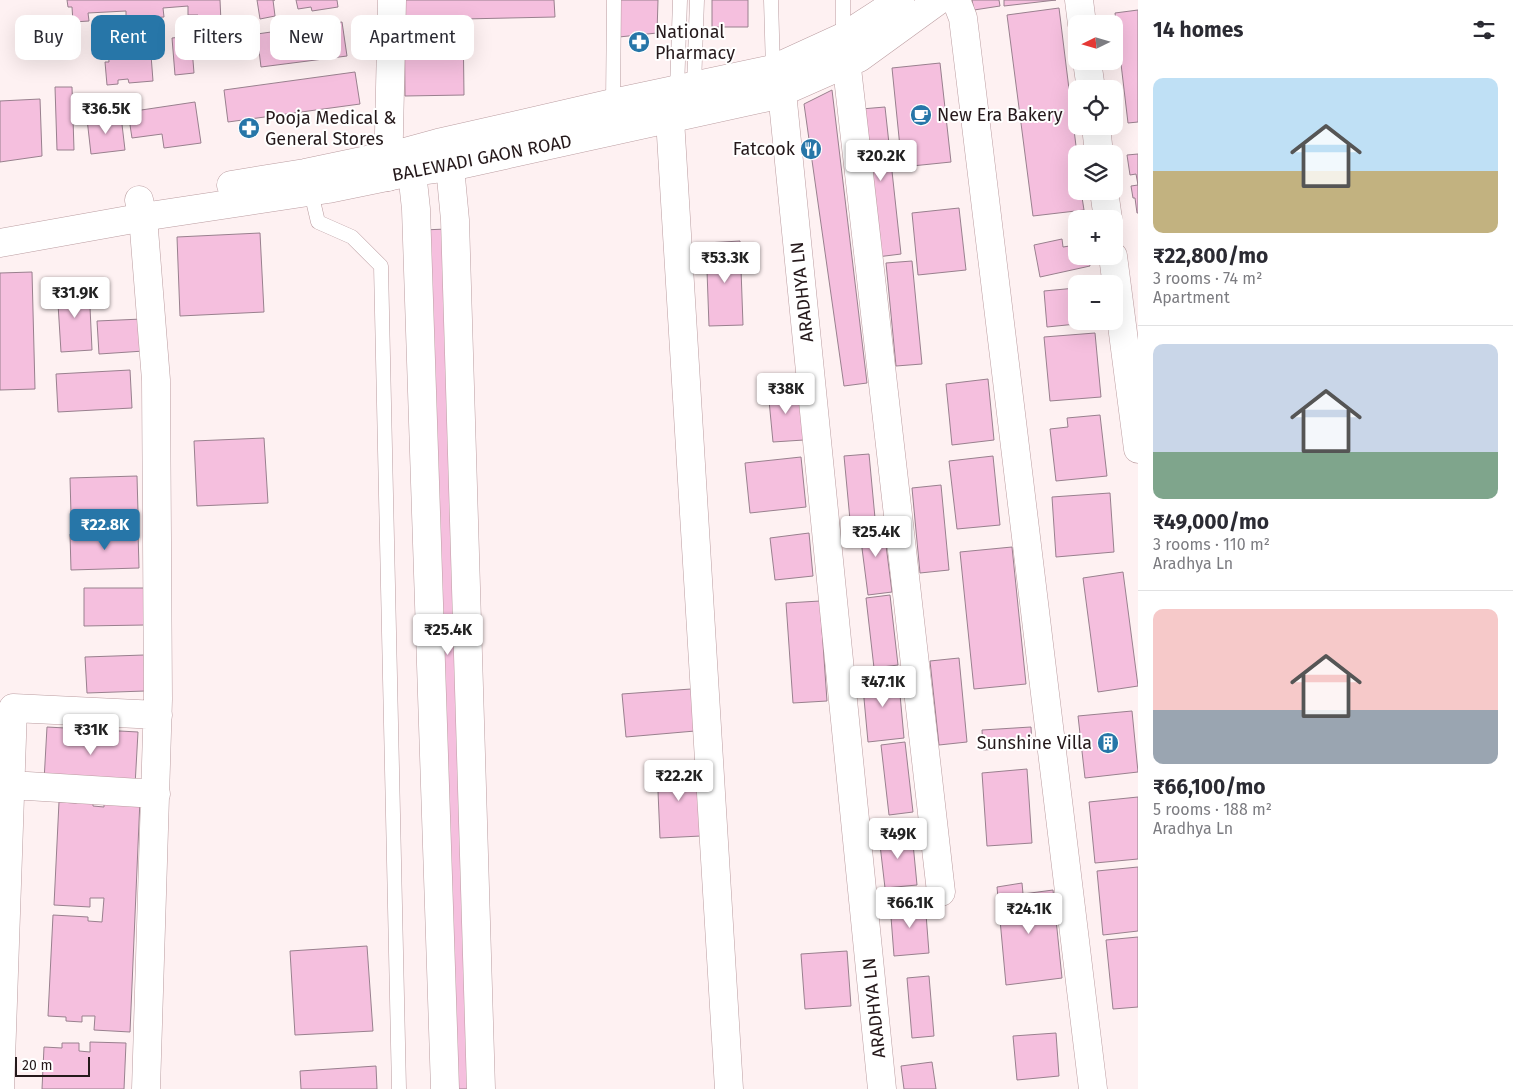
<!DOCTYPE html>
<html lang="en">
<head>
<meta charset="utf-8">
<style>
  :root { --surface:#fff; --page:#f2f2f3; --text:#2b2b33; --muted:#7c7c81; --line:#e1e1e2; --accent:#2776a8 }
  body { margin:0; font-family:"Fira Sans",sans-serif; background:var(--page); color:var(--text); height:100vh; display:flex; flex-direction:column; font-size:19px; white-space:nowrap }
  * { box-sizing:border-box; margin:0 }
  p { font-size:16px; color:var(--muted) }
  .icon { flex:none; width:28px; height:28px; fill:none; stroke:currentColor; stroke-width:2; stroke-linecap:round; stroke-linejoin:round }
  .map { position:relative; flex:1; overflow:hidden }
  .sheet { display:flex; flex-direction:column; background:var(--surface); width:375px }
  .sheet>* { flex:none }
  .hud { position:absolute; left:15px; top:15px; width:475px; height:45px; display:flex; gap:10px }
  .needle { width:32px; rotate:265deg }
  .controls { position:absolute; left:1068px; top:15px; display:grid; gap:10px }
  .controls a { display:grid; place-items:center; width:55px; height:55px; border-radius:10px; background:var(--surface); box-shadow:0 5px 20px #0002; font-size:25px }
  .scale { position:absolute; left:15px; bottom:12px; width:75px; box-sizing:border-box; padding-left:5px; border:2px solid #25191b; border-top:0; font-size:14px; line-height:18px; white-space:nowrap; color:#25191b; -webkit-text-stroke:4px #fff; paint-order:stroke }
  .price { position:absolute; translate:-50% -42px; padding:0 11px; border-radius:5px; background:#fff; color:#222; font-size:16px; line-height:32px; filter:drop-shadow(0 1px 2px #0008) }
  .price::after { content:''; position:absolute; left:50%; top:30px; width:15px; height:11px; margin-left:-8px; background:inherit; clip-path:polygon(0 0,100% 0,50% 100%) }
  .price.current { background:var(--accent); color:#fff }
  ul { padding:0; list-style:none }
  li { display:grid; align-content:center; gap:10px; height:265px; padding:0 15px }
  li+li { border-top:1px solid var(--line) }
  li span { display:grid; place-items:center; height:155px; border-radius:10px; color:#555 }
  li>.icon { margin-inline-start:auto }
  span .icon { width:90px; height:90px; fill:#fffc; stroke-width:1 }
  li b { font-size:21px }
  h2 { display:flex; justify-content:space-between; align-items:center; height:60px; padding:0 15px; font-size:21px }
  .tag { padding:0 18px; border-radius:10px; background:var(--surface); box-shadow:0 5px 20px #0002; font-size:18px; line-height:45px }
  .tag.current { background:var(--accent); color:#fff }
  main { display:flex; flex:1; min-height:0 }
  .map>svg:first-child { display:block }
  .building { fill:#f5bfde; stroke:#99808e }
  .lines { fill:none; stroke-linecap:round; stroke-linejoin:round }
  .lane-casing { stroke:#bb9da1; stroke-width:15 }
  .street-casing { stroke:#bb9da1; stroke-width:29 }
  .secondary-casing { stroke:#bb9da1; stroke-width:29 }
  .lane { stroke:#fff; stroke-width:14 }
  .street { stroke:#fff; stroke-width:28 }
  .secondary { stroke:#fff; stroke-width:28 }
  .labels { text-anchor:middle; stroke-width:4; stroke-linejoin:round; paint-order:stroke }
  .poi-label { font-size:18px; fill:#25191b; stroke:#fff; text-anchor:start }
  .street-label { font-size:18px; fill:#25191b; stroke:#fff }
</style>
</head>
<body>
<main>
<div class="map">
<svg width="1138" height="1089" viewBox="0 0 1138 1089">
  <rect width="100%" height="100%" fill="#fef1f2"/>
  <path class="building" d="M67,0h153l1,22 -23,1v-8h-10v-9l-25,2 1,9 -38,2v-8l-38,2 1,8 -16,1 -1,-15h-4z
    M257,0h18h-2l2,16 -15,3z
    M296,0h41l1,7 -26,4 -1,-4 -13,2z
    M404,0h150l1,17 -92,2 1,76 -59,1z
    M620,0h38l-1,33 -38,4z
    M712,0h36v27h-36z
    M972,0h27l1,6 -26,4z
    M1004,0h52l-52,6z
    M1059,8l18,146 -1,37h5l3,19 -51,6 -26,-201z
    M1138,10v112l-10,1 -13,-110z
    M342,22l5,34 -86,11 -4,-33z
    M123,34v5l14,-1v5l13,-1 3,39 -24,2 -1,-4 -10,1v4l-11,1 -2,-23h4l-1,-13h-7l-1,-13z
    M191,36l3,37 -19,2 -3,-37z
    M940,63l11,99 -49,5 -10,-99z
    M355,72l5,32 -132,18 -4,-32z
    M55,87h17l2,63h-17z
    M832,90l35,293 -23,3 -40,-282z
    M40,99l2,57 -42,6v-61z
    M195,102l6,41 -37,5 -2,-14 -30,4 -4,-26z
    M885,107l16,147 -24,3 -16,-148z
    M121,116l4,34 -34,4 -4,-35z
    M1138,154v59h-1l-2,-15h-2l-2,-12 7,-1 -2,-11 -6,1 -3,-20z
    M959,208l7,62 -48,5 -6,-62z
    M447,229l27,860h-24l-28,-859z
    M260,233l4,79 -84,4 -3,-79z
    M1062,239l1,8 13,-2v11h12l2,10 -50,11 -6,-32z
    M740,241l3,84 -34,1 -3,-83z
    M912,261l10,103 -26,2 -10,-103z
    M32,272l3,117 -35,1v-117z
    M89,286l3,64 -31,2 -4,-64z
    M1076,288v33l20,1 -49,5 -3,-36z
    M142,319l2,32 -45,3 -2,-33z
    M1095,333l6,64 -51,4 -6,-64z
    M130,370l2,38 -74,4 -2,-38z
    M988,379l6,61 -42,5 -6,-61z
    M800,388l4,52 -31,2 -5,-52z
    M1100,415l7,61 -51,5 -6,-52 18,-2 -1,-9z
    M264,438l4,65 -71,3 -3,-65z
    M869,454l6,64 -25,2 -6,-64z
    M993,456l7,69 -43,4 -8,-68z
    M801,457l5,50 -56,6 -5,-50z
    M137,476l1,36 -67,2 -1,-36z
    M941,485l8,85 -29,3 -8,-85z
    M1110,493l4,59 -58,5 -4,-60z
    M883,522l9,70 -24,3 -9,-70z
    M138,532l1,36 -68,2 -1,-36z
    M809,533l4,43 -38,4 -5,-42z
    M1012,547l14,137 -52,5 -14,-137z
    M1123,572l15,114 -40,6 -15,-114z
    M84,588h61v37l-61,1z
    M890,595l8,70 -24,3 -8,-70z
    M820,601l7,100 -34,2 -7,-100z
    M144,655l1,36 -58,2 -2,-36z
    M959,658l8,84 -28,3 -9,-84z
    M898,673l6,65 -36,4 -6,-65z
    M691,689l4,42 -69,6 -4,-43z
    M1132,711l6,61 -53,6 -7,-62z
    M47,727l91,5 -3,54 -91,-5z
    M1031,727l1,20 -49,3 -1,-20z
    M905,742l8,70 -24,3 -8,-70z
    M699,767l2,69 -41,2 -3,-70z
    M1027,769l5,74 -45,3 -5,-73z
    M104,797l36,2 -10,233 -36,-2 1,-14h-13v6l-16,-1v-4l-18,-1 5,-101 35,2v4l14,1 2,-24h-14v9l-36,-2 5,-103 17,1 17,-5v8l11,1z
    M1138,797v62l-43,4 -6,-61z
    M912,833l5,52 -32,3 -6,-52z
    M1138,867v64l-35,4 -6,-64z
    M1022,883l1,11 30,-4 9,88 -56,7 -9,-98z
    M925,901l4,52 -35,3 -4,-52z
    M1138,937v70l-25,2 -7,-69z
    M367,946l6,85 -78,4 -5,-84z
    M847,951l4,55 -46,3 -4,-55z
    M929,976l5,60 -22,2 -5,-60z
    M1056,1033l3,43 -42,4 -4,-44z
    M90,1042l36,1 -2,46h-82l2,-42 18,1v-5h17v8l11,1z
    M932,1062l4,27h-32l-3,-23z
    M376,1066l1,23h-76l-1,-18z"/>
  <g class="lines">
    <g class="lane-casing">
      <path id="lane" d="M771,0l2,69
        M843,0v37
        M694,86l3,-86
        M677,90l3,-90
        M613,103l1,-103
        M310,188l8,34 34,15 29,29 18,823"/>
    </g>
    <g class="street-casing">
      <path id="street" d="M956,0l7,18 130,1071
        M1079,0l3,24
        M844,42l97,850
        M1087,61l4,28
        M782,92l100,997
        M670,119l59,970
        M1096,126l3,28
        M450,167l5,53 26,869
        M412,172l4,37 29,880
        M388,177l4,-177
        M1104,191l4,28
        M139,200l4,17 13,163 2,319 -12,390
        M1113,256l25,193
        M11,785l145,9
        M0,1089l13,-381 145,7"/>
    </g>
    <g class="secondary-casing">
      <path id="secondary" d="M231,185l74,-12 100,-21 33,-9 175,-40 160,-34 70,-32 57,-37
        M0,243l156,-28 172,-26 78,-16 44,-6 323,-71 86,-38 80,-58"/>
    </g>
    <use href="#lane" class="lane"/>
    <use href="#street" class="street"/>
    <use href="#secondary" class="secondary"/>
  </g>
  <defs>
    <g id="pharmacy-disc" transform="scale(1.125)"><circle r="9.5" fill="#2776a8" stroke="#fff"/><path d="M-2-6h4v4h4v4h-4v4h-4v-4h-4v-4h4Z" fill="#fff"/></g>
    <g id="cafe-disc" transform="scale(1.125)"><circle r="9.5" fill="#2776a8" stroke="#fff"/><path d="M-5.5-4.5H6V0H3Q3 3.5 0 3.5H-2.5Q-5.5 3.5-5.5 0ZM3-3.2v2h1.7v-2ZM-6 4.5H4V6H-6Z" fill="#fff"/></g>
    <g id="restaurant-disc" transform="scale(1.125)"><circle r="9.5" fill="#2776a8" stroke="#fff"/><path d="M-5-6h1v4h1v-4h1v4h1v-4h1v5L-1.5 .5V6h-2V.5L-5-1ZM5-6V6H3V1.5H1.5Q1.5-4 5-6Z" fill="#fff"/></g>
    <g id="building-disc" transform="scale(1.125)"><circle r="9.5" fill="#2776a8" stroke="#fff"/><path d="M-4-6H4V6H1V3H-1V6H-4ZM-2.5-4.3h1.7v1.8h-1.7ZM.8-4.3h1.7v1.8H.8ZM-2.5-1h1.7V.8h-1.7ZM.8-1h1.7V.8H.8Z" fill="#fff"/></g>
  </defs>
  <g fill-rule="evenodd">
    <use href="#pharmacy-disc" x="639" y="42"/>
    <use href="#cafe-disc" x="921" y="115"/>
    <use href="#pharmacy-disc" x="249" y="128"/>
    <use href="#restaurant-disc" x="811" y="149"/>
    <use href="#building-disc" x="1108" y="743"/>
  </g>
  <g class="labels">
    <g class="poi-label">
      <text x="655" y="38">National<tspan x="655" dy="21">Pharmacy</tspan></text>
      <text x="937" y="121">New Era Bakery</text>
      <text x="265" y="124">Pooja Medical &amp;<tspan x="265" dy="21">General Stores</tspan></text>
      <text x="795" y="155" text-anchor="end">Fatcook</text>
      <text x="1092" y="749" text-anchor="end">Sunshine Villa</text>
    </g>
    <g class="street-label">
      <text transform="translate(482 158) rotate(-11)" y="6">BALEWADI GAON ROAD</text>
      <text transform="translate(802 292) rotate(-96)" y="6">ARADHYA LN</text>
      <text transform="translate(874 1008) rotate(-96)" y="6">ARADHYA LN</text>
    </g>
  </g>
</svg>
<div class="controls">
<a><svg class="needle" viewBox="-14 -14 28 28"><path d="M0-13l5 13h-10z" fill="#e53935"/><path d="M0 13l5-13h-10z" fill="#7c7c81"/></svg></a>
<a><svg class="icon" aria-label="locate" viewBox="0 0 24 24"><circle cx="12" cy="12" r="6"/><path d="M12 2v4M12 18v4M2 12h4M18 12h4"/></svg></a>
<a><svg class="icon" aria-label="layers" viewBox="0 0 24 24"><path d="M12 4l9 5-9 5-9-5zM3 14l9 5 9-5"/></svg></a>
<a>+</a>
<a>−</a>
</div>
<div class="scale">20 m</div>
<b class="price" style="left:106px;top:135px">₹36.5K</b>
<b class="price" style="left:881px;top:182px">₹20.2K</b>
<b class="price" style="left:725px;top:284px">₹53.3K</b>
<b class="price" style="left:75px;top:319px">₹31.9K</b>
<b class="price" style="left:786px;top:415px">₹38K</b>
<b class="price current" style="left:105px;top:551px">₹22.8K</b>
<b class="price" style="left:876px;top:558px">₹25.4K</b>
<b class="price" style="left:448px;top:656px">₹25.4K</b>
<b class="price" style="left:883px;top:708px">₹47.1K</b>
<b class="price" style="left:91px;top:756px">₹31K</b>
<b class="price" style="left:679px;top:802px">₹22.2K</b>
<b class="price" style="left:898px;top:860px">₹49K</b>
<b class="price" style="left:910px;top:929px">₹66.1K</b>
<b class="price" style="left:1029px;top:935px">₹24.1K</b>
<div class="hud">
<a class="tag">Buy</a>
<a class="tag current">Rent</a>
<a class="tag">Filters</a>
<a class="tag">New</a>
<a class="tag">Apartment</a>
</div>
</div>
<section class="sheet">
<h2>14 homes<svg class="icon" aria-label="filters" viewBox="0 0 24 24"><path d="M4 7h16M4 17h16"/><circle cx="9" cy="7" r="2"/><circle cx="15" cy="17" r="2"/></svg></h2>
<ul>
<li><span style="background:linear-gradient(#bfe0f5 60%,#c2b280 0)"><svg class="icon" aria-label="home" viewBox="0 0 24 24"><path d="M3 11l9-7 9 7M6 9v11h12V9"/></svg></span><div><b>₹22,800/mo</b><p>3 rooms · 74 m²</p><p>Apartment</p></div></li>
<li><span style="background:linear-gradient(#c9d6e8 70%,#7fa58c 0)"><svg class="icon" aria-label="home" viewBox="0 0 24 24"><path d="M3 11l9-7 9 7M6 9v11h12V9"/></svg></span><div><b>₹49,000/mo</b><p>3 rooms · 110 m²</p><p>Aradhya Ln</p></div></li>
<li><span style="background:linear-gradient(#f6c9c9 65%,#9aa5b1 0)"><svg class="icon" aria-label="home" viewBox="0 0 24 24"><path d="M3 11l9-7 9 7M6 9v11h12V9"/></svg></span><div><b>₹66,100/mo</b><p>5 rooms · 188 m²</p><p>Aradhya Ln</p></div></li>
</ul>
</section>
</main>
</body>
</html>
